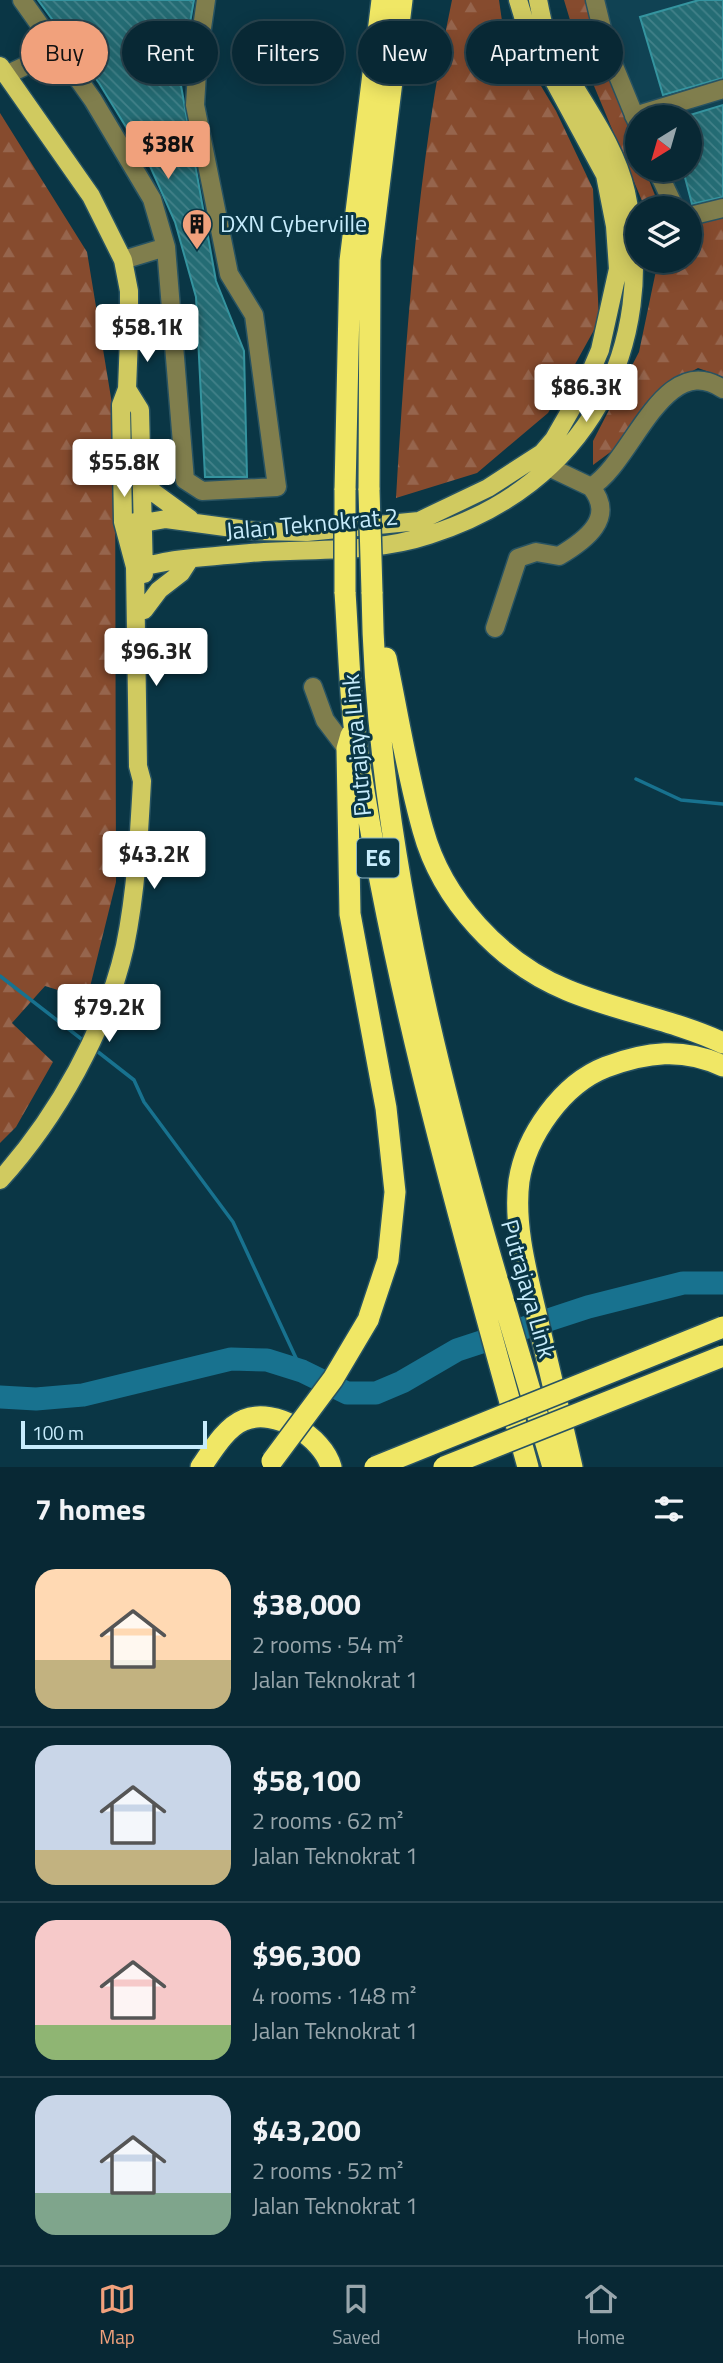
<!DOCTYPE html>
<html lang="en">
<head>
<meta charset="utf-8">
<style>
  :root { --surface:#082834; --page:#11303c; --text:#f1f3f6; --muted:#98a6ac; --line:#29444f; --accent:#f1a17c }
  body { margin:0; font-family:"Titillium Web",sans-serif; background:var(--page); color:var(--text); height:100vh; display:flex; flex-direction:column; font-size:26px; white-space:nowrap }
  * { box-sizing:border-box; margin:0 }
  p { font-size:23px; color:var(--muted) }
  .icon { flex:none; width:38px; height:38px; fill:none; stroke:currentColor; stroke-width:2; stroke-linecap:round; stroke-linejoin:round }
  .map { position:relative; height:1467px; overflow:hidden }
  .panel { display:flex; flex-direction:column; background:var(--surface); flex:1 }
  .panel>* { flex:none }
  .banner { position:absolute; left:21px; top:21px; width:682px; height:63px; display:flex; gap:14px }
  .needle { width:46px; rotate:217deg }
  .buttons { position:absolute; left:625px; top:105px; display:grid; gap:14px }
  .buttons a { display:grid; place-items:center; width:77px; height:77px; border-radius:50%; background:var(--surface); box-shadow:0 4px 18px #0003,0 0 0 2px var(--line); font-size:35px }
  .scale { position:absolute; left:21px; bottom:18px; width:186px; box-sizing:border-box; padding-left:7px; border:4px solid #c7ecfc; border-top:0; font-size:19px; line-height:24px; white-space:nowrap; color:#c7ecfc; -webkit-text-stroke:5px #0a3645; paint-order:stroke }
  .price { position:absolute; translate:-50% -60px; padding:0 16px; border-radius:7px; background:#fff; color:#222; font-size:23px; line-height:46px; filter:drop-shadow(0 2px 4px #0008) }
  .price::after { content:''; position:absolute; left:50%; top:42px; width:21px; height:16px; margin-left:-10px; background:inherit; clip-path:polygon(0 0,100% 0,50% 100%) }
  .price.selected { background:var(--accent); color:#111 }
  ul { padding:0; list-style:none }
  li { display:flex; align-items:center; gap:21px; height:175px; padding:0 35px }
  li+li { border-top:2px solid var(--line) }
  li span { display:grid; place-items:center; flex:none; width:196px; height:140px; border-radius:21px; color:#555 }
  li>.icon { margin-inline-start:auto }
  span .icon { width:84px; height:84px; fill:#fffc; stroke-width:1 }
  li b { font-size:30px }
  h2 { display:flex; justify-content:space-between; align-items:center; height:84px; padding:0 35px; font-size:30px }
  .tag { padding:0 24px; border-radius:32px; background:var(--surface); box-shadow:0 4px 18px #0003,0 0 0 2px var(--line); font-size:24px; line-height:63px }
  .tag.selected { background:var(--accent); color:#111 }
  .dock { display:flex; justify-content:space-around; align-items:center; height:98px; border-top:2px solid var(--line); background:var(--surface); font-size:19px; color:var(--muted) }
  .dock a { display:grid; justify-items:center; gap:4px }
  .dock .selected { color:var(--accent) }
  .map>svg:first-child { display:block }
  .built { fill:#104253 }
  .forest { fill:url(#forest-firs) }
  .lines { fill:none; stroke-linecap:round; stroke-linejoin:round }
  .stream { stroke:#18728f; stroke-width:3.5 }
  .river { stroke:#18728f; stroke-width:23 }
  .building { fill:url(#building-back-hatch); stroke:#35949f; stroke-width:2 }
  .minor-casing { stroke:#285362; stroke-width:21 }
  .major-casing { stroke:#285362; stroke-width:21 }
  .highway-casing { stroke:#285362; stroke-width:24 }
  .minor { stroke:#807e4d; stroke-width:18 }
  .major { stroke:#d0ca60; stroke-width:18 }
  .highway { stroke:#f0e765; stroke-width:21 }
  .highway-bridge-casing { stroke:#285362; stroke-width:24; stroke-linecap:butt }
  .highway-bridge { stroke:#f0e765; stroke-width:21 }
  .labels { text-anchor:middle; stroke-width:6; stroke-linejoin:round; paint-order:stroke }
  .shield { fill:#0a3645; stroke:#8eb5c5; stroke-width:2 }
  .shield-label { font-size:23px; font-weight:bold; fill:#c7ecfc }
  .poi-label { font-size:24px; fill:#c7ecfc; stroke:#0a3645; text-anchor:start }
  .street-label { font-size:24px; fill:#c7ecfc; stroke:#0a3645 }
</style>
</head>
<body>
<div class="map">
<svg width="723" height="1467" viewBox="0 0 723 1467">
  <defs>
    <pattern id="forest-firs" width="22" height="20" patternUnits="userSpaceOnUse" patternTransform="scale(1.75)"><rect width="22" height="20" fill="#864b2e"/><path d="M5 1l3.5 6h-7zM16 11l3.5 6h-7z" fill="#96654d"/></pattern>
    <pattern id="building-back-hatch" width="6" height="6" patternUnits="userSpaceOnUse" patternTransform="scale(1.75)"><rect width="6" height="6" fill="#246c74"/><path d="M-1 5l2 2M0 0l6 6M5-1l2 2" fill="none" stroke="#428189"/></pattern>
  </defs>
  <rect width="100%" height="100%" fill="#0a3645"/>
  <path class="built" d="M583,0h140v226l-33,-18h-25l-12,-38h37v-53h-53v10z"/>
  <path class="forest" d="M452,0h47l3,21 54,90 37,78 6,132 -51,92 -71,60 -81,25c10,-165 22,-337 56,-498z
    M564,0h21l15,52 37,97v21h8l15,38h-15l-66,-158z
    M0,113l87,139 28,170 1,460 -29,117 -42,-13 -33,37 41,39 -37,65 -16,16z
    M723,214v163l-25,-9 -26,14 -48,60 -31,23v-24l46,-89 19,-91h32v-42z"/>
  <g class="lines">
    <path class="stream" d="M636,779l45,21 42,4
      M0,976l84,65
      M93,1048l41,32 10,22 89,120 69,149"/>
    <path class="river" d="M0,1397l36,2 47,-4 148,-36 36,1 35,11 45,22h29l26,-11 55,-32 131,-43 95,-24h40"/>
  </g>
  <path class="building" d="M38,0h156l-14,80 36,201 28,70 3,126h-42l-9,-180 -21,-75 -25,-56 -51,-83z
    M699,0h24v78l-60,17 -23,-78z
    M723,105v92l-31,7 -9,-34h7v-55z"/>
  <g class="lines">
    <g class="minor-casing">
      <path id="minor" d="M22,0l71,100 59,99 14,48 19,233 17,11 75,-4 -23,-172 -25,-41 -34,-169 3,-49 8,-56
        M595,0l12,49 30,73
        M6,75l51,-24
        M634,116l89,-27
        M657,170l18,38
        M690,216l33,-8
        M123,260l43,-13
        M551,468l40,19c42,-25 72,-138 132,-98
        M495,628l23,-70 18,-6 23,4c27,-16 57,-38 32,-69
        M313,687l12,33 22,29"/>
    </g>
    <g class="major-casing">
      <path id="major" d="M0,66l91,130 32,64 6,31v47l-2,51 -6,16 2,117 12,45 3,199 4,15c-3,56 -6,111 -17,165 -19,84 -68,171 -125,234
        M127,389l13,21 4,164
        M142,475l11,17 37,27
        M123,522l20,1 23,-4 89,12 52,1 112,-11 69,-33 54,-35 12,-14 31,-54 15,-35 18,-81 -3,-43 -10,-51 -77,-142 -10,-33
        M135,567c14,-1 27,-5 41,-7 25,-3 50,-5 74,-7 59,-5 122,1 179,-18 156,-49 231,-185 197,-343 -12,-55 -54,-101 -77,-151 -6,-12 -8,-28 -11,-41
        M144,610l15,-20 22,-17 9,-14"/>
    </g>
    <g class="highway-casing">
      <path id="highway" d="M345,490l5,-229 32,-261
        M369,490l1,-230 32,-260
        M345,592c3,44 4,89 9,133 35,252 106,497 174,742
        M372,592c4,299 96,591 181,875
        M386,658c12,57 21,116 37,172 19,70 78,133 144,160 50,21 107,30 156,53
        M351,735l-4,14 3,165 36,194 9,84 -7,68 -20,60
        M201,1467c11,-16 25,-40 43,-47 31,-13 79,17 87,47
        M572,1467c-11,-48 -22,-96 -34,-145 -10,-44 -25,-95 -19,-141 7,-45 43,-97 87,-114 40,-15 77,-20 117,-1"/>
    </g>
    <use href="#minor" class="minor"/>
    <use href="#major" class="major"/>
    <use href="#highway" class="highway"/>
    <g class="highway-bridge-casing">
      <path id="highway-bridge" d="M345,490v102
        M369,490l3,102
        M272,1461l61,-82 35,-59
        M375,1467l348,-140
        M444,1467l279,-111"/>
    </g>
    <use href="#highway-bridge" class="highway-bridge"/>
  </g>
  <defs>
    <g id="building-pin" transform="scale(1.575)"><path d="M0 17L-7.5 6A9.5 9.5 0 1 1 7.5 6Z" fill="#f1a17c" stroke="#0a3645"/><path d="M-4-6H4V6H1V3H-1V6H-4ZM-2.5-4.3h1.7v1.8h-1.7ZM.8-4.3h1.7v1.8H.8ZM-2.5-1h1.7V.8h-1.7ZM.8-1h1.7V.8H.8Z" fill="#111"/></g>
  </defs>
  <g fill-rule="evenodd">
    <use href="#building-pin" x="197" y="224"/>
  </g>
  <g class="labels">
    <rect class="shield" x="357" y="838.5" width="42" height="39" rx="5"/>
    <g class="shield-label">
      <text x="378" y="866">E6</text>
    </g>
    <g class="poi-label">
      <text x="220" y="232">DXN Cyberville</text>
    </g>
    <g class="street-label">
      <text transform="translate(312 524) rotate(-5)" y="8">Jalan Teknokrat 2</text>
      <text transform="translate(357 745) rotate(-95)" y="8">Putrajaya Link</text>
      <text transform="translate(528 1289) rotate(74)" y="8">Putrajaya Link</text>
    </g>
  </g>
</svg>
<div class="buttons">
<a><svg class="needle" viewBox="-14 -14 28 28"><path d="M0-13l5 13h-10z" fill="#e53935"/><path d="M0 13l5-13h-10z" fill="#98a6ac"/></svg></a>
<a><svg class="icon" aria-label="layers" viewBox="0 0 24 24"><path d="M12 4l9 5-9 5-9-5zM3 14l9 5 9-5"/></svg></a>
</div>
<div class="scale">100 m</div>
<b class="price selected" style="left:168px;top:181px">$38K</b>
<b class="price" style="left:147px;top:364px">$58.1K</b>
<b class="price" style="left:586px;top:424px">$86.3K</b>
<b class="price" style="left:124px;top:499px">$55.8K</b>
<b class="price" style="left:156px;top:688px">$96.3K</b>
<b class="price" style="left:154px;top:891px">$43.2K</b>
<b class="price" style="left:109px;top:1044px">$79.2K</b>
<div class="banner">
<a class="tag selected">Buy</a>
<a class="tag">Rent</a>
<a class="tag">Filters</a>
<a class="tag">New</a>
<a class="tag">Apartment</a>
</div>
</div>
<section class="panel">
<h2>7 homes<svg class="icon" aria-label="filters" viewBox="0 0 24 24"><path d="M4 7h16M4 17h16"/><circle cx="9" cy="7" r="2"/><circle cx="15" cy="17" r="2"/></svg></h2>
<ul>
<li><span style="background:linear-gradient(#ffd9b3 65%,#c2b280 0)"><svg class="icon" aria-label="home" viewBox="0 0 24 24"><path d="M3 11l9-7 9 7M6 9v11h12V9"/></svg></span><div><b>$38,000</b><p>2 rooms · 54 m²</p><p>Jalan Teknokrat 1</p></div></li>
<li><span style="background:linear-gradient(#c9d6e8 75%,#c2b280 0)"><svg class="icon" aria-label="home" viewBox="0 0 24 24"><path d="M3 11l9-7 9 7M6 9v11h12V9"/></svg></span><div><b>$58,100</b><p>2 rooms · 62 m²</p><p>Jalan Teknokrat 1</p></div></li>
<li><span style="background:linear-gradient(#f6c9c9 75%,#8fb573 0)"><svg class="icon" aria-label="home" viewBox="0 0 24 24"><path d="M3 11l9-7 9 7M6 9v11h12V9"/></svg></span><div><b>$96,300</b><p>4 rooms · 148 m²</p><p>Jalan Teknokrat 1</p></div></li>
<li><span style="background:linear-gradient(#c9d6e8 70%,#7fa58c 0)"><svg class="icon" aria-label="home" viewBox="0 0 24 24"><path d="M3 11l9-7 9 7M6 9v11h12V9"/></svg></span><div><b>$43,200</b><p>2 rooms · 52 m²</p><p>Jalan Teknokrat 1</p></div></li>
</ul>
</section>
<nav class="dock">
<a class="selected"><svg class="icon" aria-label="map" viewBox="0 0 24 24"><path d="M3 6l6-2 6 2 6-2v14l-6 2-6-2-6 2zM9 4v14M15 6v14"/></svg>Map</a>
<a><svg class="icon" aria-label="saved" viewBox="0 0 24 24"><path d="M7 4h10v16l-5-4-5 4z"/></svg>Saved</a>
<a><svg class="icon" aria-label="home" viewBox="0 0 24 24"><path d="M3 11l9-7 9 7M6 9v11h12V9"/></svg>Home</a>
</nav>
</body>
</html>
